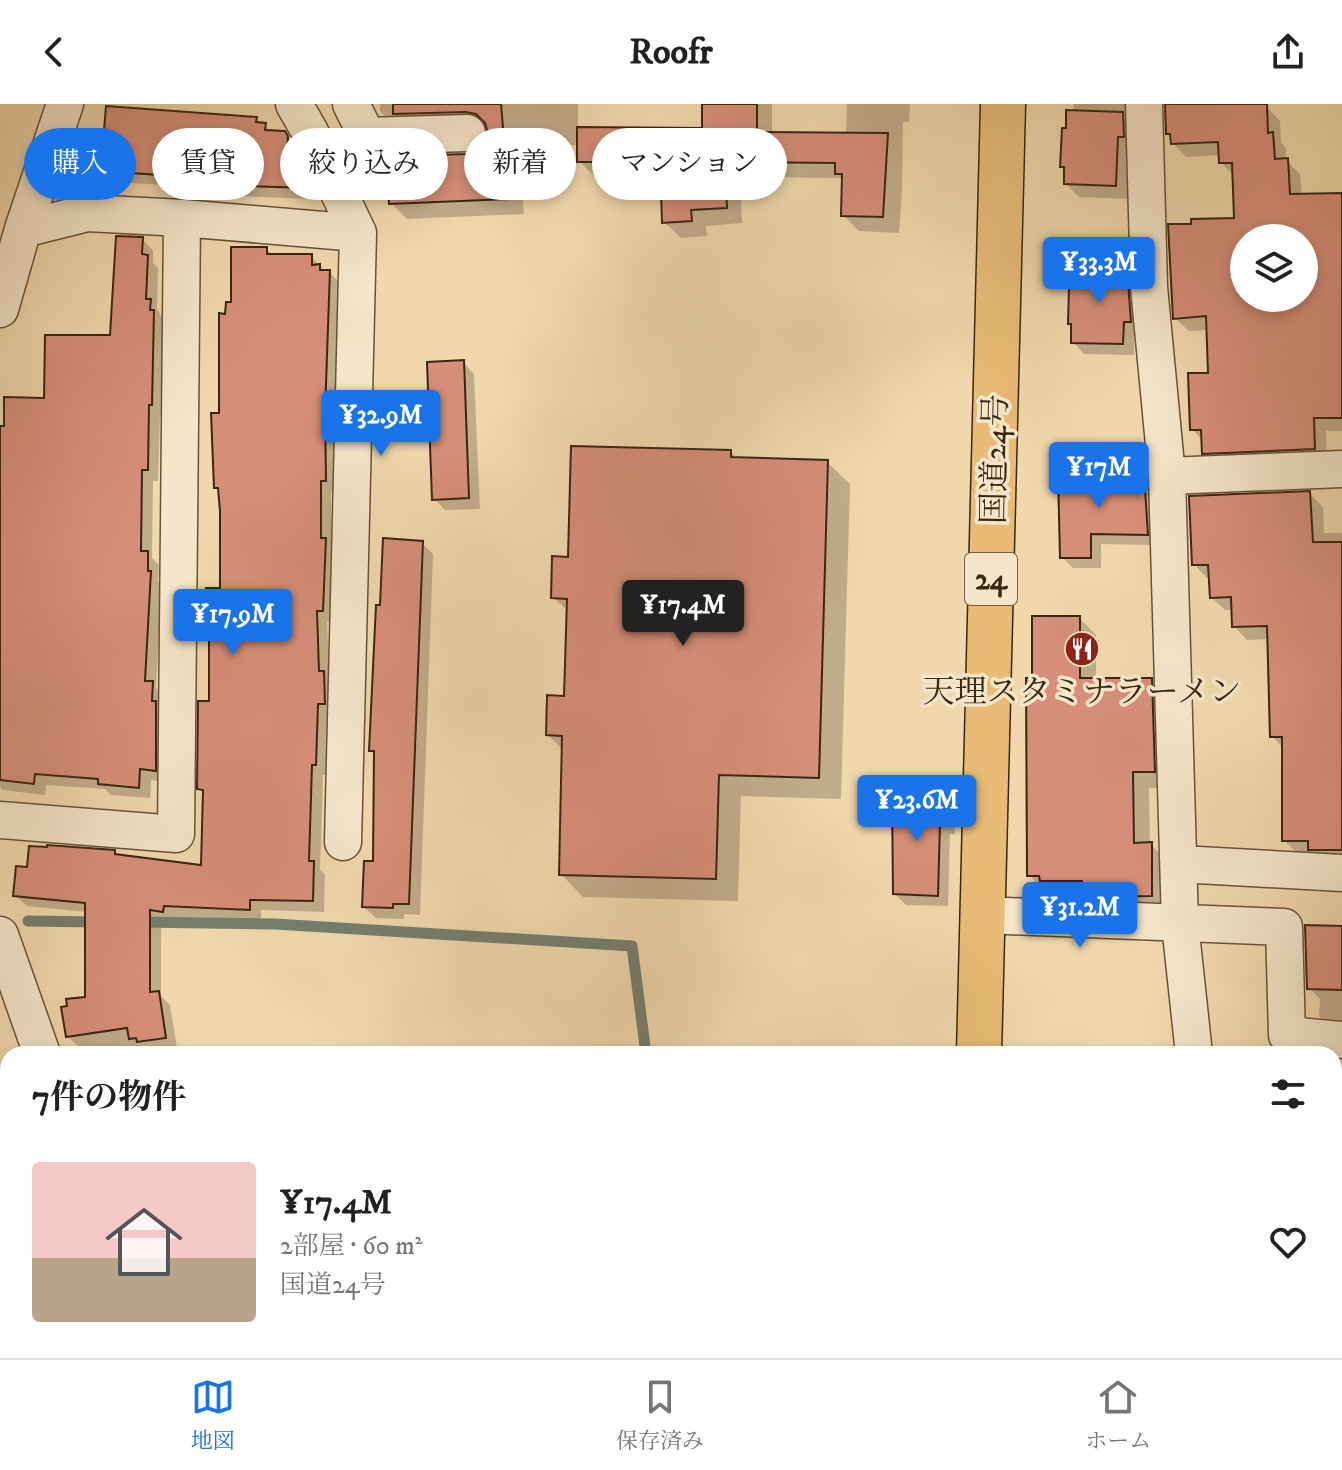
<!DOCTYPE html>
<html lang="ja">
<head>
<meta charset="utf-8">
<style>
  :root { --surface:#fff; --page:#f2f2f2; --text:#202124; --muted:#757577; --line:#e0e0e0; --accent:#1a73e8 }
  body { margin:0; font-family:"IM FELL DW Pica","Noto Serif JP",serif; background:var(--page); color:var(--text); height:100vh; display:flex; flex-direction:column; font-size:30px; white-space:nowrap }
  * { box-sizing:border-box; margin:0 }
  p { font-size:26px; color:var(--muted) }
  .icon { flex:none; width:44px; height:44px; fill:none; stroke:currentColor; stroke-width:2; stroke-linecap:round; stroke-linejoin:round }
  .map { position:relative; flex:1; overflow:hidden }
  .drawer { position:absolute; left:0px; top:942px; width:1342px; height:312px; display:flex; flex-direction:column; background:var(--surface); border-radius:24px 24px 0 0; box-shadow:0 4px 12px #0003 }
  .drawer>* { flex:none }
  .top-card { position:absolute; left:24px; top:24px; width:800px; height:72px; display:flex; gap:16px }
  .controls { position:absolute; left:1230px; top:120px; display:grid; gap:16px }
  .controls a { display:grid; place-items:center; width:88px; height:88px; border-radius:50%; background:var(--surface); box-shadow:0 4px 12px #0003; font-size:40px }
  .price { position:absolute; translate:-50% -68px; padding:0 18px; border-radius:8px; background:var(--accent); color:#fff; font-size:26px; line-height:52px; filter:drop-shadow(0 2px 4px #0008) }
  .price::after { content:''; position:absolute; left:50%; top:48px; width:24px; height:18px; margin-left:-12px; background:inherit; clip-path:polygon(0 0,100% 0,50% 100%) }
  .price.active { background:#222; color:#fff }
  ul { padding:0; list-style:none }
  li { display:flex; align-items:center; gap:24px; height:200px; padding:0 32px }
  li+li { border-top:2px solid var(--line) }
  li span { display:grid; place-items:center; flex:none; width:224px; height:160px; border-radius:8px; color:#555 }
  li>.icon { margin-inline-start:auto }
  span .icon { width:96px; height:96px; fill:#fffc; stroke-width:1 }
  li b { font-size:34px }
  h2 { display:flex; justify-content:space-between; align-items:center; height:96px; padding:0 32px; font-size:34px }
  .pill { padding:0 28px; border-radius:36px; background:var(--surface); box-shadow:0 4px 12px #0003; font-size:28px; line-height:72px }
  .pill.active { background:var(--accent); color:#fff }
  header { display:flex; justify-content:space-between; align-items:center; height:104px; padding:0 32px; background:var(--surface); font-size:36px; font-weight:800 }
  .menu { display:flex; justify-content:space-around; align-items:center; height:112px; border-top:2px solid var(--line); background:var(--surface); font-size:22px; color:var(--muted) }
  .menu a { display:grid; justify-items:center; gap:4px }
  .menu .active { color:var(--accent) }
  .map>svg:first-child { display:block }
  .shadow { fill:#0003; fill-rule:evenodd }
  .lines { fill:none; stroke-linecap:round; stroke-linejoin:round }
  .stream { stroke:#747e6e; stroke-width:11 }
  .river { stroke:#9ab9ad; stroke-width:64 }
  .building { fill:#d68e78; stroke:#3b2610; stroke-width:2; fill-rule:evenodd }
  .minor-casing { stroke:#685237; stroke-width:39 }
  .trunk-casing { stroke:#3b2610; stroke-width:47 }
  .minor { stroke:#f5e6c9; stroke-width:36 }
  .trunk { stroke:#e8bc76; stroke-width:44 }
  .labels { text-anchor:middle; stroke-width:7; stroke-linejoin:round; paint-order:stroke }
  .shield { fill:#f5e6c9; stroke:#736048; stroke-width:2 }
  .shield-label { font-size:30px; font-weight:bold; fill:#3b2610 }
  .street-label { font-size:32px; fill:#3b2610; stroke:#f5e6c9 }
  .poi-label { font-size:32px; fill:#3b2610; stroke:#f5e6c9 }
</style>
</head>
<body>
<header><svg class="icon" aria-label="back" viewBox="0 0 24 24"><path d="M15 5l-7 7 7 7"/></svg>Roofr<svg class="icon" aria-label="share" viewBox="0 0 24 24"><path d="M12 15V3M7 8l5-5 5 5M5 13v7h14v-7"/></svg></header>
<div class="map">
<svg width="1342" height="1254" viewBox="0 0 1342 1254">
  <rect width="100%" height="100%" fill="#f0d8ac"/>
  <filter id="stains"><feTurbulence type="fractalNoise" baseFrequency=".0025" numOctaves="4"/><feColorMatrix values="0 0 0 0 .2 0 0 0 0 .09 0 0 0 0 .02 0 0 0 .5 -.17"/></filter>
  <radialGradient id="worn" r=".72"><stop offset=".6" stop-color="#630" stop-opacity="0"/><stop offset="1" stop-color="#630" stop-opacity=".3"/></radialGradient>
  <path class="shadow" d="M380,0h198v25l126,1v-26h68v30h74l1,-30h63l-1,18h-6l-1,70 -3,41 -40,-2 -16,-16 1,-35 -2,-2 -102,-1 2,46 -36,3 1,10 -26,2 -17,-16 -1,-44 -68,-1 -16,-16v-16h-61l6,69 -117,5 -16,-16 77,-47 10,-3 10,-10 1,-14h-78l-15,-2 -16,-16z
    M1074,0h68l-13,95 -50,-2 -13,-13v-14l-3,-4z
    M1165,0h99l16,17 1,22 5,5v12l14,14 2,22 40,-1v236h-16l1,31 -109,4 -14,-13v-11l-12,-13 18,-54 -2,-45 -19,1 -14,-13 61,-98 -1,-43 -14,-15 -1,-7 -34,2 -13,-14 -1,-5 -4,-5zM1244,134h60v60h-60z
    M256,15l16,13 12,1 12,12 2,13 10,9 10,22v10l-86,-3 -41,-4 -6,-6 -74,-4 -12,-12z
    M142,135l11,11v13l5,5 -1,40 8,16 -2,92h-3l-2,65h-5l-1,77 7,7 -1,16 4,4 -6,103 8,7 2,87 -15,-2 -1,18 -39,-3 -6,-6 -59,-4 -1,10 -43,-5 -2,-3v-324l46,-63 66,-63z
    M266,145l7,7h38l14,16h4l12,12 -4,208h-6v54l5,5 -2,71h-7l3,57 -3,96h-4l-3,95 5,4 -1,38 -63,-2v10l-86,-3 -1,5 -13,-1v75l9,9 8,49h-95l-1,-7h-3l-12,-11 20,-38v-86l-60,-6 -12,-11 13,-25 86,-18 4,4 85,11 2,-73 -6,-5 12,-86v-81l-4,-4 15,-28 -1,-97 -6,-5 12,-172z
    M1127,166l11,11 4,52h-8v22l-50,-1 -11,-12v-15l-3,-4z
    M463,258l11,12 6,135 -35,1 -11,-11z
    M731,348l7,7 89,3 23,22 -9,315 -100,-3 -3,105 -155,-4 -22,-23 3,-123 -16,-16 18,-37 3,-86 -16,-15 17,-38z
    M1143,372l11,11 4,58 -57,-1v24h-28l-11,-11z
    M1309,389l14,14 1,26h18v330l-44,-9 -14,-14v-91l-12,-13 -3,-97 -22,1 -13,-14 -1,-16h-8l-14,-13v-19h-4l-13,-14z
    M422,439l11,11 -13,361 -16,-1v5l-28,-1 -12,-11 10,-44 2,-108 -5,-5 11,-143z
    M1079,514l17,17v45h55l17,17 3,91h-22l1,56 18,17v51l-67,1 -16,-16h-27l-5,-5h-7l-17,-17 5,-195z
    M942,692l12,11 1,27h-5l-2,72 -42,-1 -11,-11z
    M1342,824v102l-10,-1 -13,-13 1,-17 -11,-11z
    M693,944l140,2 4,4h-144z
    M898,945h36l5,5h-41z
    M1334,958l8,1v62h-8z
    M1334,1064h8v140h-8z
    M212,1246h66l4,8h-69z
    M372,1246h59l2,8h-117l1,-6h55z
    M465,1246h44l2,8h-47z
    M1125,1246h76l7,8h-143v-5h60z"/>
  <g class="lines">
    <path class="stream" d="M28,817l69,1
      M139,818l136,2 357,22 14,108
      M1334,1215h8
      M662,1254v-7
      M1013,1254v-8"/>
    <path class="river" d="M0,1135l8,22
      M38,1246l1,8"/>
  </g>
  <path class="building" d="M393,0h108l8,95 -120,5 -2,-31h9l-1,-17 73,-2 9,-3 8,-7 3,-11 -3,-10 -9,-9 -10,-2 -73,2z
    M702,0h55v28l131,1 -5,84 -42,-1 1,-42h-7v-11l-110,-1 2,46 -36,2 1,11 -30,2 -2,-61h-83v-35l125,1z
    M1165,0h102l1,29 5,-1 2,27 13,-1 2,36 52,-1v225h-28l1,31 -113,5 -1,-24h-11l-2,-57h20l-2,-57 -33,3 -5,-95h23v-5l43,-1 -2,-55h-13l-1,-21 -47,2 -1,-10h-4zM1244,134h60v60h-60z
    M106,2l151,11 -1,5 10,1 -1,7 20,1 3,5 -1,17 10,1 11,22 -1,12 -88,-3 -42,-4 1,-5 -81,-5 1,-29h5z
    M1066,6l57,2 1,25h-6l-2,49 -52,-2v-17h-4l2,-39h4z
    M116,132l27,1 -1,17 6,1 -2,44h5l-1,11h4l-2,95h-3l-1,65h-6l-1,81h7v20h3l-6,110h8l-1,20h4v70l-16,-2 -1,19 -41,-4v-5l-63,-5 -1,10 -34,-4v-354h4v-29l40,1 1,-63h65z
    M231,143h36v7h45v11l8,-1v6h10l-5,143 1,68h-5v57h5l-3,73h-6l2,60h5l1,33h-7l-2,61h-4l-3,96h5l-1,40 -63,-1v10l-86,-4 -1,6 -13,-2v82l9,-1 7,47 -29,4 -1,-4 -7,1 -2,-11 -61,9 -5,-30 6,-1 -1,-7 19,-2v-94l-72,-7 3,-30 11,1 2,-21 18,1v-2l68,5v4l86,11 2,-75 -6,-1 1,-88h11v-82h-4l1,-31h14v-77l-2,-23h-4l-3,-75h8v-100l6,1 1,-12h5z
    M1073,163l54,1 4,54h-7l-1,22 -52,-1v-19h-3l1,-38h3z
    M464,256l5,138 -37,2 -5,-138z
    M571,342l160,4v7l97,3 -9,318 -100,-3 -3,104 -157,-4 3,-139 -16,-1 1,-40 17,1 3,-97 -16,-1 1,-42 16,1z
    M1058,370h86l4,61 -57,-1v24h-31z
    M1310,387l3,51h29v308h-34v-9h-26v-104h-12l-3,-111 -35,1 -1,-30 -21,1 -2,-33h-16l-3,-69z
    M383,434l40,3 -14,363h-16v4l-31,-1 2,-46h9l1,-110h-5l7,-146h4z
    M1032,512h48v62h72l3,94h-22l1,71 18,-1v54l-70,1v-16h-42l-1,-5h-12l-1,-198h6z
    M943,689l1,30h-4l-2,73 -45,-2 -1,-98z
    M1305,821l37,1v64l-35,-1z"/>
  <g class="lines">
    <g class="minor-casing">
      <path id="minor" d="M294,0l16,28 48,101 -15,609
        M351,0l16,32 100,-3
        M1144,0l5,183 18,189 13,448 14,130
        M182,114l176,15
        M0,205l23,-80 42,-125
        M1167,372l175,-7
        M0,716l176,14 6,-616 -95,-5 -64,16
        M1180,760l162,9
        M982,811l302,12 3,108 55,5
        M0,831l42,119
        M1334,1037h8
        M0,1211l8,-2
        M1334,1235h8
        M172,1246l1,8
        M294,1246v8
        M442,1246v8
        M923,1246l47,3
        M570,1254v-8
        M1234,1254l2,-8"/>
    </g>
    <g class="trunk-casing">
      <path id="trunk" d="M979,950l24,-950
        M970,1254v-8"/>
    </g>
    <use href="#minor" class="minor"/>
    <use href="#trunk" class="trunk"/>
  </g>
  <defs>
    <g id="restaurant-disc" transform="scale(1.8)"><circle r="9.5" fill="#8f2418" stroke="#f5e6c9"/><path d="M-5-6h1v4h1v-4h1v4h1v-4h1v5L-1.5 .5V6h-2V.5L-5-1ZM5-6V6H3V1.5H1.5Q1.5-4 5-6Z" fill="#fff"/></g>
  </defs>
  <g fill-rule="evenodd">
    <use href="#restaurant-disc" x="1082" y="545"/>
  </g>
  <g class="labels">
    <rect class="shield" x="965" y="449" width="52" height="52" rx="6"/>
    <g class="shield-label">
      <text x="991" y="485">24</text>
    </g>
    <g class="street-label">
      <text transform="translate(994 355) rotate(-89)" y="11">国道24号</text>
    </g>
    <g class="poi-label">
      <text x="1082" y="598">天理スタミナラーメン</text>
    </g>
  </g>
  <rect width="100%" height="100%" filter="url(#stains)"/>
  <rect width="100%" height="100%" fill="url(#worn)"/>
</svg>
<div class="controls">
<a><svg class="icon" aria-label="layers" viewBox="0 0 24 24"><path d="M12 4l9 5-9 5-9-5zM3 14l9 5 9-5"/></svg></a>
</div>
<b class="price" style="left:1099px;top:201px">¥33.3M</b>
<b class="price" style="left:381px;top:354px">¥32.9M</b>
<b class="price" style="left:1099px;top:406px">¥17M</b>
<b class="price active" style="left:683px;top:544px">¥17.4M</b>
<b class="price" style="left:233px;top:553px">¥17.9M</b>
<b class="price" style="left:917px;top:739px">¥23.6M</b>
<b class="price" style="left:1080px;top:846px">¥31.2M</b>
<div class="top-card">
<a class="pill active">購入</a>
<a class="pill">賃貸</a>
<a class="pill">絞り込み</a>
<a class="pill">新着</a>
<a class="pill">マンション</a>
</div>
<section class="drawer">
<h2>7件の物件<svg class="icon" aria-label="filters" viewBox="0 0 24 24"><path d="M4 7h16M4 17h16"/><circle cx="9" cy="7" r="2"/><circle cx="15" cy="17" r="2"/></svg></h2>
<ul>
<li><span style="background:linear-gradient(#f6c9c9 60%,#b9a48a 0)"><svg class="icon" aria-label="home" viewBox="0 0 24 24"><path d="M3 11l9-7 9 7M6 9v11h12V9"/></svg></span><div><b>¥17.4M</b><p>2部屋 · 60 m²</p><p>国道24号</p></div><svg class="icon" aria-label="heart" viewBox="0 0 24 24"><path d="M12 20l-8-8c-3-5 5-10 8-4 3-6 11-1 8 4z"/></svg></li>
</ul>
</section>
</div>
<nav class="menu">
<a class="active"><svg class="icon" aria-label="map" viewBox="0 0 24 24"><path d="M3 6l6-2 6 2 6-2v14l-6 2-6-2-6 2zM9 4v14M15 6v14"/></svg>地図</a>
<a><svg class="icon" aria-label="saved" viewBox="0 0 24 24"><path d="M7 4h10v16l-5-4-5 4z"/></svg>保存済み</a>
<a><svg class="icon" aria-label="home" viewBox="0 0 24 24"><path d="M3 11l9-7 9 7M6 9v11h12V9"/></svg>ホーム</a>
</nav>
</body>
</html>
